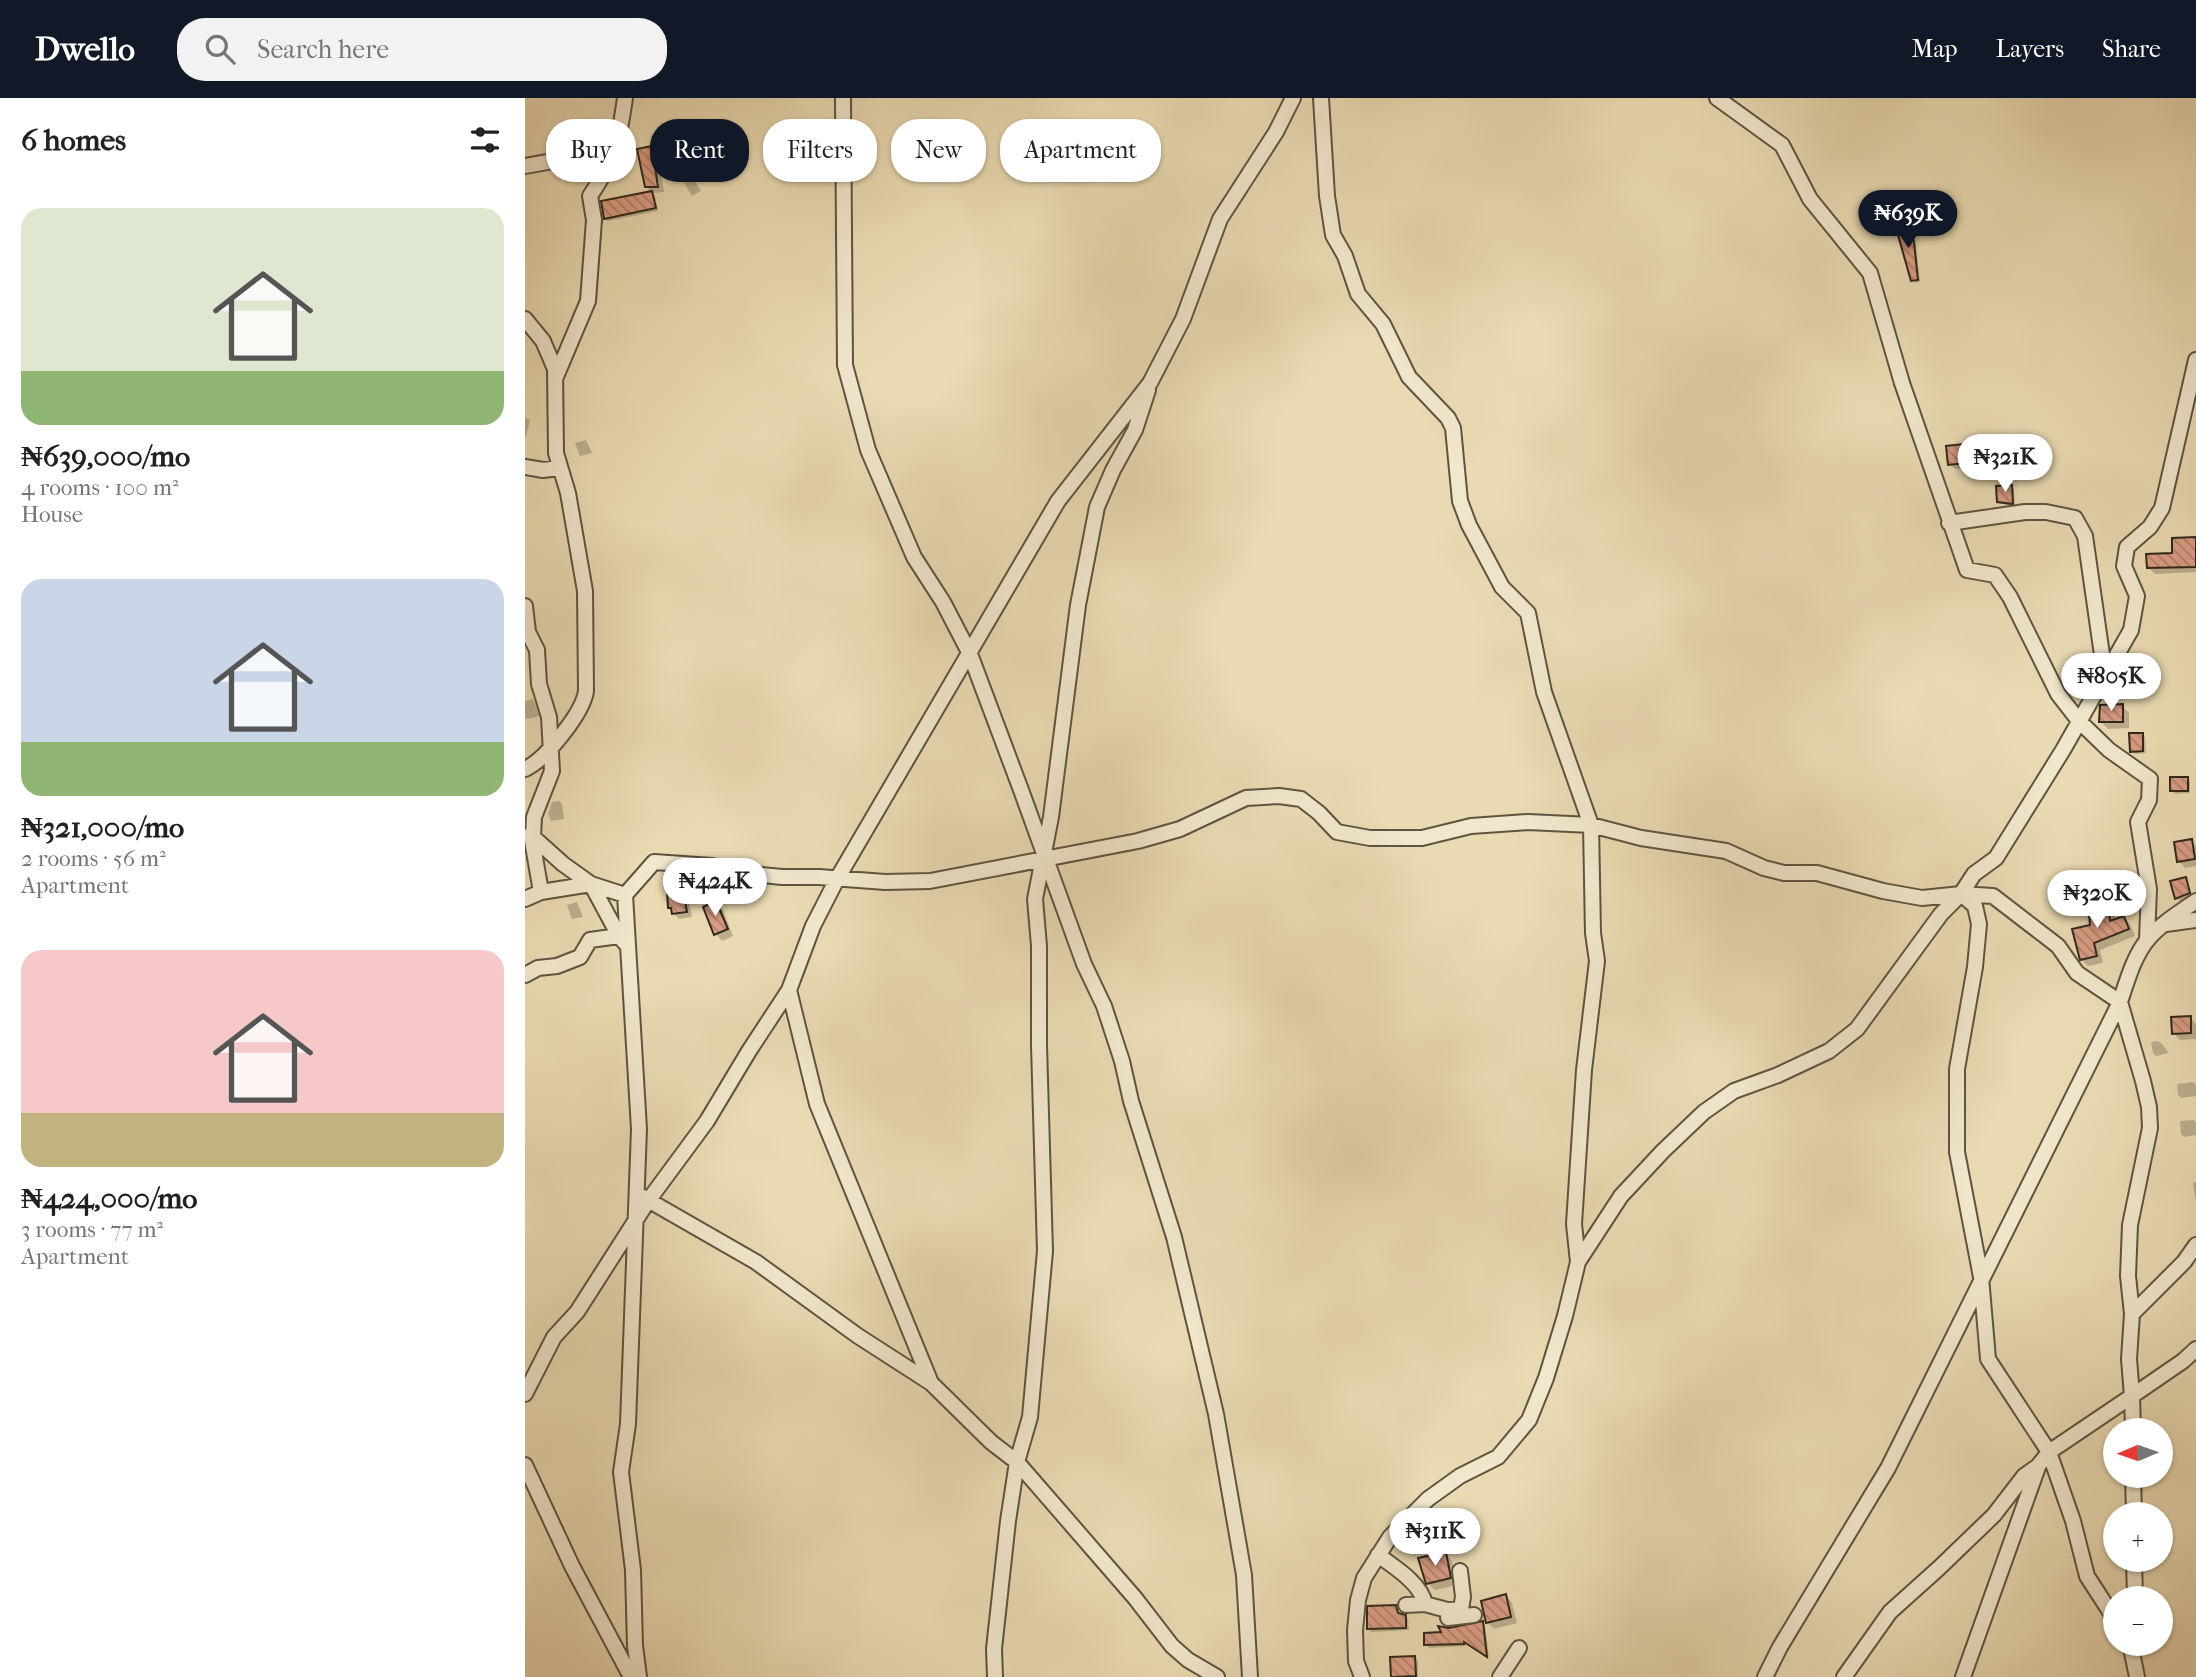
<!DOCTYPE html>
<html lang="en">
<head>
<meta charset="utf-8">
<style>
  :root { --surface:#fff; --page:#f2f2f2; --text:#202124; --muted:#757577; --accent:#111827 }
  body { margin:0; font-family:"IM FELL French Canon",serif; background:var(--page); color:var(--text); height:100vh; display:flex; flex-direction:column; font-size:26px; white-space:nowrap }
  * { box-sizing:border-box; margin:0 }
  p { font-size:23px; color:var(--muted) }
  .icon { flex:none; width:38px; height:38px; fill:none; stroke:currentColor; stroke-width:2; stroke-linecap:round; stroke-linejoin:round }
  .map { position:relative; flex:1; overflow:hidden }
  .sheet { display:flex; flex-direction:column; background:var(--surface); width:525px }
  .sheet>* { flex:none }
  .hud { position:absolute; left:21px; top:21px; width:665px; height:63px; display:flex; gap:14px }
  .needle { width:46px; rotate:268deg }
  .controls { position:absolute; left:1578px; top:1320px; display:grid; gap:14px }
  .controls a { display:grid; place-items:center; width:70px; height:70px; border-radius:50%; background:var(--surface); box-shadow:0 2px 5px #0004; font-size:35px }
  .price { position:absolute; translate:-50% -60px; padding:0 16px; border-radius:24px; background:#fff; color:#222; font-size:23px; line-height:46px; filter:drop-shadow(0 2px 4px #0008) }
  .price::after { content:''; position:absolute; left:50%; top:42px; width:21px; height:16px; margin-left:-10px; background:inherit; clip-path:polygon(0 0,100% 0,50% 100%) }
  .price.current { background:var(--accent); color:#fff }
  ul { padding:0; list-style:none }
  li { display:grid; align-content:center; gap:14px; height:371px; padding:0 21px }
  li span { display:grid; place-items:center; height:217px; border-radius:21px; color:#555 }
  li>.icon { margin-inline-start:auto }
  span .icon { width:126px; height:126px; fill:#fffc; stroke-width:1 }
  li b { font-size:30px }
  h2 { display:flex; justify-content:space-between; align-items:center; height:84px; padding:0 21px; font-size:30px }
  .tag { padding:0 24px; border-radius:28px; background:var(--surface); box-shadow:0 2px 5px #0004; font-size:24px; line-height:63px }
  .tag.current { background:var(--accent); color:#fff }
  header { display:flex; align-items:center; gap:42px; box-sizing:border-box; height:98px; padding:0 35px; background:var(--accent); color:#fff }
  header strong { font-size:33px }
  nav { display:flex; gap:38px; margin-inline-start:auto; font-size:24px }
  .search { width:490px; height:63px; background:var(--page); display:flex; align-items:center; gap:18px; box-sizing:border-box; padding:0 24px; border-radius:28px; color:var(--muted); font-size:26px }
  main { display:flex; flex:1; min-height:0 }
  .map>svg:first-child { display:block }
  .shadow { fill:#0003 }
  .building { fill:url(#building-back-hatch); stroke:#30281d; stroke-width:2 }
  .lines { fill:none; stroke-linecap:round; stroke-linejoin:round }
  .street-casing { stroke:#5e5442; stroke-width:18 }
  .street { stroke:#f1e7cd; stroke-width:14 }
</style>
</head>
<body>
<header>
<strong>Dwello</strong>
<div class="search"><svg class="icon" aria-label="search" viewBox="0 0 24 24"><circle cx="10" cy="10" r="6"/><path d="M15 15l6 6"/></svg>Search here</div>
<nav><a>Map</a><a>Layers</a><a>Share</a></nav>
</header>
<main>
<section class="sheet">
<h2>6 homes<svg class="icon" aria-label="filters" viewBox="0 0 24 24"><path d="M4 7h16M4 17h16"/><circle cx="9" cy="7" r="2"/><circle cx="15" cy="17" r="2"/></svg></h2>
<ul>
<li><span style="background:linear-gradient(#dfe7d0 75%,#8fb573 0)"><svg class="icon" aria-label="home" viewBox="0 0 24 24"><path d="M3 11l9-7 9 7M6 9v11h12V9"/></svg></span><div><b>₦639,000/mo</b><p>4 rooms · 100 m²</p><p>House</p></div></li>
<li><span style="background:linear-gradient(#c9d6e8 75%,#8fb573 0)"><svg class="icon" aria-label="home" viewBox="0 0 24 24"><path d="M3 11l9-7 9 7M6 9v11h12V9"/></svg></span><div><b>₦321,000/mo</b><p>2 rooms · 56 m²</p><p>Apartment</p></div></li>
<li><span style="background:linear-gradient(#f6c9c9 75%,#c2b280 0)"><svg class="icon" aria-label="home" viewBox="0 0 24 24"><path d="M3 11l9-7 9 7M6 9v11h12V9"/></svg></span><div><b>₦424,000/mo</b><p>3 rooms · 77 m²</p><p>Apartment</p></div></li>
</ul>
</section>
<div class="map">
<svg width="1671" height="1579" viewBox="0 0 1671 1579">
  <defs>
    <pattern id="building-back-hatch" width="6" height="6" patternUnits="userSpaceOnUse" patternTransform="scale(1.75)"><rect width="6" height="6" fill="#da9d84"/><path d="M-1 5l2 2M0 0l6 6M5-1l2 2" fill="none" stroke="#b1806b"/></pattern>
  </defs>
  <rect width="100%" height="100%" fill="#eadab2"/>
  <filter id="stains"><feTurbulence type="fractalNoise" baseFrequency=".00286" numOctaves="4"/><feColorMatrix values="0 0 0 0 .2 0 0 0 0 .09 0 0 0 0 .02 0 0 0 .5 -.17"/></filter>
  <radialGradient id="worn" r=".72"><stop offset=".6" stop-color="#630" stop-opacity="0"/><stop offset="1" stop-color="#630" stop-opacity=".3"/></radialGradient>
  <path class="shadow" d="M127,49l6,7 6,38 -12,1 -5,-6z
    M166,77l10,16 -9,5 -10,-16z
    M127,95l3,3 3,15 -50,10 -3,-3z
    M1384,128l7,20 4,36 -4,1 -3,-3z
    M0,319l5,3 -4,16h-1z
    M61,342l6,13 -12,3 -5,-13z
    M1483,346l5,5 1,11 -44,4 1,4 -16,1 -5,-5 16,-16z
    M1486,388l3,3 1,17 -13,-2 -3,-3z
    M1671,441v33l-41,2 -6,-6 25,-13z
    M8,601l7,17 -13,3 -2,-2v-16z
    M1597,608l7,7v15l-21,1 -7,-7z
    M1617,636l3,3 1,16 -11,1 -3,-3z
    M1662,681l3,3v11l-15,1 -3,-3z
    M34,703l3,3 2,15 -13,2 -3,-7 4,-12z
    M1666,743l5,5v20l-11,2 -6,-7z
    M155,777l5,6 7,36 -13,2 -10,-11z
    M1660,781l7,17 -12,5 -3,-3z
    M52,804l6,15 -11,2 -5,-14z
    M191,805l7,7 10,26 -11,5 -6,-7z
    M1583,807l7,7v9l9,-3 6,6 5,12 -35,14 3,13 -15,3 -6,-6 10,-34z
    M1665,920l6,6v15l-16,1 -6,-7z
    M1633,943l4,3 7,9 -13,3 -3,-3 -2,-11z
    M1669,984l2,3v11l-15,2 -3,-3 -1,-11z
    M1669,1022l2,3v12l-12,2 -3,-3 -1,-13z
    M1671,1084v21l-3,-20z
    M920,1456l7,7 5,24 -22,5 -7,-7z
    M981,1498l6,7 5,20 -23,6 -7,-7z
    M871,1509l4,8 8,4 1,11 -38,2 -2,-3z
    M958,1525l2,3 4,31 -24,-15 1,4 -37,2 -3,-3 23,-16z
    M890,1560l3,3v16l-25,-1z"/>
  <path class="building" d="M127,48l6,41h-13l-8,-38z
    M127,93l4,17 -52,11 -3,-18z
    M1384,126l5,18 4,38 -7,1 -15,-53z
    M1484,344l1,13 -44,5v3l-18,2 -2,-19 18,-2 1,3z
    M1487,387l1,19 -16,-2 -1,-16z
    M1671,439v30l-49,1 -1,-14 26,-1v-15z
    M1598,606v18h-24l1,-17z
    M1604,635h14v18l-13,1z
    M1645,679h18v14h-18z
    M1667,741l3,20 -18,3 -3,-20z
    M155,775l7,39 -15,2 -1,-6h-3l-2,-34z
    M1661,779l4,16 -15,6 -5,-18z
    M191,803l12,28 -14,6 -11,-28z
    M1583,805l2,18 14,-5 5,13 -35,14 3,13 -17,4 -8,-31 18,-4 -2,-21z
    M1666,918v17l-19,1 -1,-17z
    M921,1454l5,26 -25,6 -8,-26z
    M981,1496l5,23 -25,6 -5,-22z
    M871,1507l2,8 8,2v13l-39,1v-23z
    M958,1523l4,36 -23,-15v2l-40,1v-12l17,-1 -3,-6 11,2z
    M890,1558l1,20 -25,1 -1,-20z"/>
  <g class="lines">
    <g class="street-casing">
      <path id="street" d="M318,0l2,267 23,85 46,107 29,45 27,52 51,136 63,174 20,42 18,55 9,40 43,136 42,177 28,161 6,102
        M796,0l6,98 6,39 12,21 13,38 25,30 26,53 39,41 5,10 7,73 9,24 33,62 26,26 16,79 47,133 2,108 4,28 -13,109 -10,154 4,38
        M1192,0l65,47 28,54 60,74 32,110 65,187 28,5 15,22 48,97 21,27 30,29 41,29 -1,21 -11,22 11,67 -2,50
        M0,68l45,-8 22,3 14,11
        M0,221l18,22 12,28 1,84 12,40 17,98 1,100c-3,22 -41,69 -61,78
        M30,281l33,-78 6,-81 -4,-24c25,-37 29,-55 35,-98
        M0,369l18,3 16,-2
        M1424,425l76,-11h21l29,6 10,18 20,140
        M0,508l3,26 9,18 2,34 10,33 3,54 -18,46 -1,20 30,27 28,20 28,52 8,9
        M6,736l10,58
        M1436,796l14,12 4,18 -4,43 -18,102v83l24,125 7,82 61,93 24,69 14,55 29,45
        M0,801l16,-7 50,-8 34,11
        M1641,826l30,-4
        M0,877l13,-7 19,-2 23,-9 10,-17 29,-4
        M264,892l28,114 114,279
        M116,1098l115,66 102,74 73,47 60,59 26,20 118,136 37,48 16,14 29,17
        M1607,1216l52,-52 12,-17
        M0,1296l29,-57 23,-25 71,-111 59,-80 42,-70 40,-61 24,-64 24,-47 221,-378 92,-118 33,-64 37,-100 56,-87 17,-34
        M1608,1332l-1,-34 51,-35 13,-12
        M0,1367l47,101 59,111
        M1608,1377l1,39
        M853,1457c16,12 43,28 47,49l22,6 14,-1 2,-12 -3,-26
        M1609,1461l1,39
        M881,1507l19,-1
        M923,1520l26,-3
        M1605,1545l7,34
        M114,1579l-4,-31 -2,-76 -12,-98 7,-48 11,-295 -14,-234 29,-33 58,4 30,7 40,4h37l66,5 45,-1 208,-40 42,-12 66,-31 33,-2 22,3 18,14 18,19 33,6h52l49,-12 57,-4 63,3 50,13 85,13 38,17 20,5h33l66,18 39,7 39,-4 32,2 65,50 19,27 43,29 23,79 6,26 1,21 -20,97 -2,51 4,38 -3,45 3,37 -83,56 -11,14 -14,10 -30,39 -55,53 -49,44 -46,65
        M470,1579l-1,-28 14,-128 9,-59 13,-45 15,-166 -6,-206v-99l-4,-47 16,-82 27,-212 19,-98 16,-37 22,-40 13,-40
        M837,1579l-6,-16 -1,-31 3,-30 6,-22 26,-41 38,-38 32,-23 38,-19 31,-37 17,-42 19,-62 13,-54 43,-66 42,-45 41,-39 30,-21 44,-16 51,-24 28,-22 84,-115 20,-20 13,-20 22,-16 67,-108 68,-120 6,-34 -13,-30 3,-19 23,-20 12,-19 34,-148
        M975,1579l19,-29
        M1240,1579l15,-30 108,-179 232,-466c7,-21 14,-47 29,-64 13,-15 31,-26 47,-37
        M1438,1579l75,-210"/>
    </g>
    <use href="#street" class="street"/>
  </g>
  <rect width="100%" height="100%" filter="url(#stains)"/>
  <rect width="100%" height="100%" fill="url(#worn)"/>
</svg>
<div class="controls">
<a><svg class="needle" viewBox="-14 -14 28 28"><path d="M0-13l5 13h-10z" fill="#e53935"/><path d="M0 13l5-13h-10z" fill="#757577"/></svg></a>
<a>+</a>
<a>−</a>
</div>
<b class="price current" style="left:1383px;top:152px">₦639K</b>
<b class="price" style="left:1480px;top:396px">₦321K</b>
<b class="price" style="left:1586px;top:615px">₦805K</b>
<b class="price" style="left:190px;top:820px">₦424K</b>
<b class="price" style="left:1572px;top:832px">₦320K</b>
<b class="price" style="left:910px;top:1470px">₦311K</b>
<div class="hud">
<a class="tag">Buy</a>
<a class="tag current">Rent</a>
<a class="tag">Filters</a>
<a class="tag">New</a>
<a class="tag">Apartment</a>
</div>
</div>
</main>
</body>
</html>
